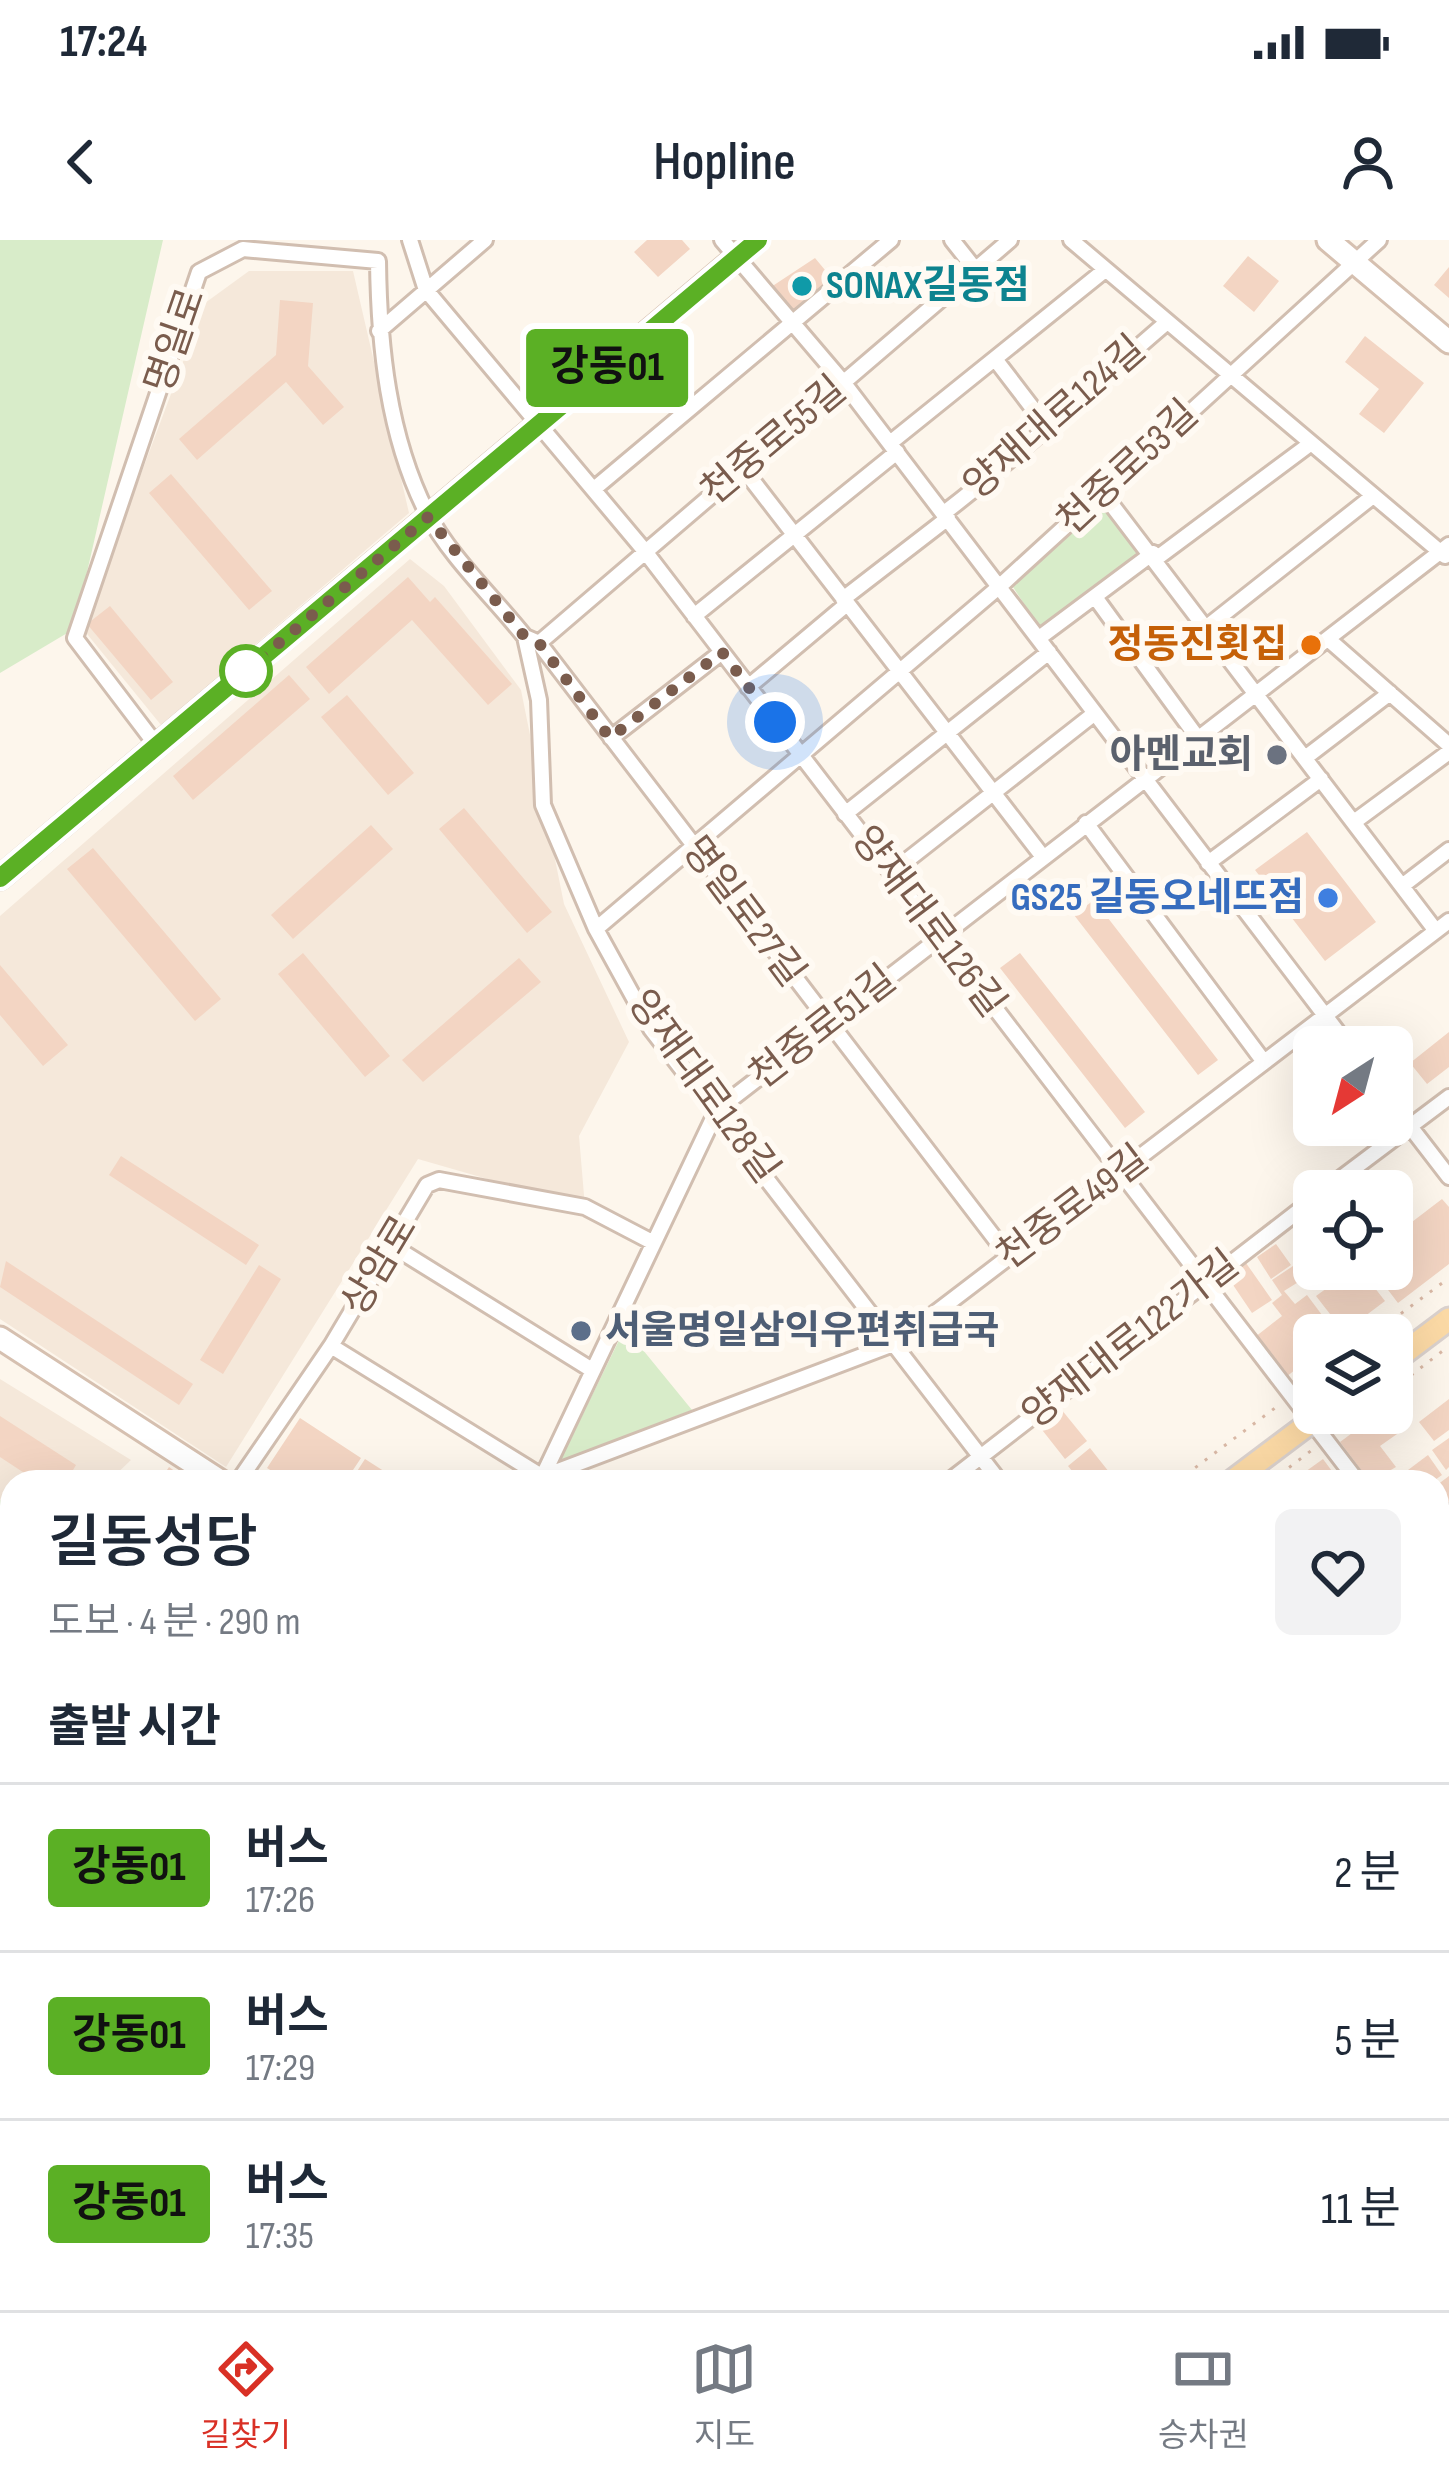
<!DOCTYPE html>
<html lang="ko">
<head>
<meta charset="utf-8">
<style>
	:root { --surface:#fff; --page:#f2f2f3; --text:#1f2937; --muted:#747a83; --line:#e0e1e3; --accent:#d93025 }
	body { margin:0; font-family:"Sofia Sans Condensed","Noto Sans KR",sans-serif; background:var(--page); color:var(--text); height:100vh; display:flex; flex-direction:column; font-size:45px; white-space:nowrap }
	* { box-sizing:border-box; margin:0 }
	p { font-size:39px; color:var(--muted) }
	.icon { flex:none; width:66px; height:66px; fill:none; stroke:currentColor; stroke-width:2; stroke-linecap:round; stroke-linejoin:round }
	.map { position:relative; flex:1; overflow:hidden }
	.panel { position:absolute; left:0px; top:1230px; width:1449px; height:840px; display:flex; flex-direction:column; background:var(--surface); border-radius:36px 36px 0 0; box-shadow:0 12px 48px #0002 }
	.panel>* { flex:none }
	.badge { padding:0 24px; border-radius:9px; font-size:42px; line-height:78px }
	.needle { width:78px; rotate:216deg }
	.tools { position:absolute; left:1293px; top:786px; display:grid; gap:24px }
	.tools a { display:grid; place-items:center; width:120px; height:120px; border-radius:18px; background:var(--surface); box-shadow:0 12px 48px #0002; font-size:60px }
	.you { position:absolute; width:60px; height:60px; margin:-30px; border:9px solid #fff; border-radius:50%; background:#1a73e8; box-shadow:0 0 0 18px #1a73e833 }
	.map>.badge { position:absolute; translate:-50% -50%; box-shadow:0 0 0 6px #fff }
	h2 { padding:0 48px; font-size:45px; line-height:108px }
	.round { display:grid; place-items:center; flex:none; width:126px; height:126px; border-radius:18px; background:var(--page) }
	.head { display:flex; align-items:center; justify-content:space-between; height:204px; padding:0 48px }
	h1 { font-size:57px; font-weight:600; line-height:90px }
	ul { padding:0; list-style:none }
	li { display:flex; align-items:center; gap:36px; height:168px; padding:0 48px; border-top:3px solid var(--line) }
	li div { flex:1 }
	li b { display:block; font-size:45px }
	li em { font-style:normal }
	li .badge { min-width:132px; font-weight:700; text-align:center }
	.status { display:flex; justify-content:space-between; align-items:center; height:84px; padding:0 60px; background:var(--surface); direction:ltr }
	.status svg { height:33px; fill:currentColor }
	header { display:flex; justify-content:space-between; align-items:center; height:156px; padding:0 48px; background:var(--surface); font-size:54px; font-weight:600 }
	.dock { display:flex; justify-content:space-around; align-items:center; height:168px; border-top:3px solid var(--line); background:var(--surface); font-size:33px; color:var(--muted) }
	.dock a { display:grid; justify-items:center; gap:6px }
	.dock .on { color:var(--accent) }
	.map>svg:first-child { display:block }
	.residential { fill:#f5e8da }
	.education { fill:#f3e8fa }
	.green { fill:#d8ecc9 }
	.building { fill:#f3d5c3 }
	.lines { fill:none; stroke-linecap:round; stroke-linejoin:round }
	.street-casing { stroke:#d1beb0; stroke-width:20 }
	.secondary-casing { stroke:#d6c0b0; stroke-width:27 }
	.primary-casing { stroke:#dad1cd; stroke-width:27 }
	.path { stroke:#d9b8a5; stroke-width:3; stroke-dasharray:3 9; stroke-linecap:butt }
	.street { stroke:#fff; stroke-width:14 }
	.secondary { stroke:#fff; stroke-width:21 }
	.primary { stroke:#fbd9a5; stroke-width:21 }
	.line-casing { stroke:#fff; stroke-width:27 }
	.line { stroke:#5bb025; stroke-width:18 }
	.walk { stroke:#7a5c4d; stroke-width:12; stroke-dasharray:0 21.6 }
	.culture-dot { fill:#0f9aa8; stroke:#fffaf3; stroke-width:4.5 }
	.food-dot { fill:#e8710a; stroke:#fffaf3; stroke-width:4.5 }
	.stop-dot { fill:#fff; stroke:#5bb025; stroke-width:6 }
	.worship-dot { fill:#6b7280; stroke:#fffaf3; stroke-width:4.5 }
	.shop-dot { fill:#3f7fe0; stroke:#fffaf3; stroke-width:4.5 }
	.service-dot { fill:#5c6f8a; stroke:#fffaf3; stroke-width:4.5 }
	.labels { text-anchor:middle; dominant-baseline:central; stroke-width:12; stroke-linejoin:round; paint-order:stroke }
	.culture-label { font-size:39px; font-weight:bold; fill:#0d838f; stroke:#fffaf3; text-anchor:start }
	.street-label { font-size:39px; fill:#7a5c4d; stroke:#fffaf3 }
	.food-label { font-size:39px; font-weight:bold; fill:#c56008; stroke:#fffaf3; text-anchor:end }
	.worship-label { font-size:39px; font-weight:bold; fill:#5b616d; stroke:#fffaf3; text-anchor:end }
	.shop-label { font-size:39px; font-weight:bold; fill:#366cbe; stroke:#fffaf3; text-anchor:end }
	.service-label { font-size:39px; font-weight:bold; fill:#4e5e75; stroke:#fffaf3; text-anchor:start }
</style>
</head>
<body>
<div class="status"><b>17:24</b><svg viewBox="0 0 49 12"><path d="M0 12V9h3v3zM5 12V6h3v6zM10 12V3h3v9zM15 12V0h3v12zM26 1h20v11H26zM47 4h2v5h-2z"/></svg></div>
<header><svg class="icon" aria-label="back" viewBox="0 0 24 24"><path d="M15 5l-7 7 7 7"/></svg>Hopline<svg class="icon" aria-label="person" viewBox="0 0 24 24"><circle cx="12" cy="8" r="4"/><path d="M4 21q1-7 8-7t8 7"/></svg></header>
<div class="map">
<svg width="1449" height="2070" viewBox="0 0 1449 2070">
	<rect width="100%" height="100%" fill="#fdf6ec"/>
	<path class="residential" d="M249,31H353L409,273L161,485L83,389L205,63Z
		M410,319L444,346L521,450L564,664L629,802L579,896L585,967L418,919L226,1227L0,1079V676Z
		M0,1139L131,1220L108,1242H12V1329L0,1337Z
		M0,1782L12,1793V1914L0,1926Z"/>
	<path class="education" d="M1437,1904L1449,1909V2070H1265L1270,2058H1437Z"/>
	<path class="green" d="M0,0H163L74,389L0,433Z
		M1102,265L1142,314L1041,390L1013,347Z
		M625,1088L692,1170L559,1223Z
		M0,1260L12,1268V1322L3,1334Z
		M1437,1931L1449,1937V1972L1437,1999Z
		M1286,2058H1412L1406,2070H1314Z"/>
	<path class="building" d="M647,0H682L690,9L658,37L634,12Z
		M1248,16L1279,41L1254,72L1223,46Z
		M815,18L835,42L793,77L768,49Z
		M1449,27V58L1434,45Z
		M280,60L313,63L308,126L344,167L323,185L286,142L197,220L179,199L276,115Z
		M1365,96L1424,143L1384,193L1359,174L1379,149L1345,122Z
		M171,234L272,351L249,370L149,253Z
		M408,337L430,362L435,357L512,444L488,465L412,380L329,454L306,427Z
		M110,366L173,442L151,460L87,384Z
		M289,435L310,459L193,560L173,536Z
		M347,455L414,533L388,555L321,477Z
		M464,568L552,672L527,693L439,589Z
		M371,585L393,609L293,699L271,675Z
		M1307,592L1376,682L1325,721L1255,630Z
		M93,608L221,759L195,781L67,629Z
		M1094,660L1218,820L1198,835L1074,675Z
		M303,713L390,816L365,837L278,734Z
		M1020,713L1145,872L1125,888L1000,728Z
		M519,718L541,742L423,842L402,820Z
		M0,725L68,805L43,826L0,775Z
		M1449,792V827L1427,844L1410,823Z
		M121,916L259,1005L246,1025L109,935Z
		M1371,937L1382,951H1353Z
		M1442,959L1449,967V1024L1398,1063L1372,1029H1392V964L1408,985Z
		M1314,970V1003L1309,1007L1293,986Z
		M1276,1004L1291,1025L1271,1039L1257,1017Z
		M6,1021L193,1144L179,1165L0,1047Z
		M1299,1022L1308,1036L1284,1051L1295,1064L1307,1055L1337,1095H1314V1115L1286,1137L1255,1097L1282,1076L1272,1063L1282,1055L1272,1040Z
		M1246,1023L1272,1060L1252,1073L1227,1036Z
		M259,1025L281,1039L223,1134L200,1120Z
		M1333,1029L1347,1038L1360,1029L1385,1061L1344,1092L1316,1056L1327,1048L1320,1039Z
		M1449,1159V1190L1434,1201L1419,1182Z
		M1392,1167L1407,1187L1380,1206L1396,1227L1370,1242L1340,1202L1379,1173H1392Z
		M1061,1169L1087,1201L1065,1219L1039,1186Z
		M0,1176L76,1225L66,1242H38L0,1217Z
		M300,1178L361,1218L345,1242H289L267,1228Z
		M1449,1198V1227L1446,1230L1432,1210Z
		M1090,1208L1117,1242H1081L1068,1226Z
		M1428,1215L1442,1235L1432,1242H1417L1408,1230Z
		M365,1219L390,1235L386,1242H350Z
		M1323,1219L1340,1242H1291Z
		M169,1227L190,1242H159Z
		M1449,1236V1266L1442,1271L1437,1245Z
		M12,1341V1457L0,1449V1346Z
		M0,1526H12V1554L6,1562L0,1557Z
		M12,1726V1758L0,1747Z
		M1445,1787L1449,1836L1437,1862V1803Z
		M12,1844V1884H0V1846Z
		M12,1947V2014L0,2003V1960Z
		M1449,2046V2070H1438Z
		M75,2058L88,2070H62Z
		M145,2058H168L158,2070Z
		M212,2058H271L260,2070H215L207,2063Z
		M126,2060L135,2068L141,2062L150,2070H117Z"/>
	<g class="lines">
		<defs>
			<path id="street" d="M410,0L426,50L644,310L1358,1242
				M722,0L843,142L1349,807
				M952,0L975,29
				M1071,0L1445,316
				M379,91L485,0
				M995,119L1047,187
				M890,203L1105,30
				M742,227L1043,617
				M594,249L891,0
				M1102,252L1436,691
				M944,273C1022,213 1091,147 1166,83
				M1157,318L1310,204
				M1095,357L1197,497
				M843,359L948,278
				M694,376L897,212
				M1207,387L1373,256
				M525,397L539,460L543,565L596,689L651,789L1000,1242
				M1039,398L1153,313
				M1328,399L1449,505
				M539,403L1010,0
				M748,447L847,364
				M611,498L722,412
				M157,506L75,398L199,32L243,9L378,21C379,106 388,196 427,273C450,317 494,358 525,397L539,403L1009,1017
				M1305,518L1390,453
				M845,574L1049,412
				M1354,582L1449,512
				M1086,583L1264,822
				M1208,623L1321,539
				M891,633L1095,473
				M1402,646L1449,610
				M596,689L1000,346L1379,0
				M1392,863L1449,937
				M1324,951L1449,857
				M394,1007L592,1130
				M331,1106L546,1239
				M542,1237L896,1103L1449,681
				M238,1242L331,1106L427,945L439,940L585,967L652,1002
				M540,1242L717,870L1449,305
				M948,1242L1314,959
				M1437,1281L1449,1272
				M1437,1345L1449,1361
				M1437,1382L1449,1373
				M1437,1474L1449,1466
				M0,1512L12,1499
				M1437,1566L1449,1557
				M0,1612L12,1599
				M1437,1712L1449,1703
				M0,1723L12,1710
				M0,1759L12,1770
				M1437,1770L1449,1775
				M0,1945L12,1933
				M680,2058L693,2070
				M846,2058L867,2070
				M1042,2058L1070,2070
				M100,2070L111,2058
				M566,2070L577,2058
				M829,2070L836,2058
				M972,2070L978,2058
				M1248,2070L1253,2058"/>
			<path id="secondary" d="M1328,0L1449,102
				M0,638L757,0
				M0,1098L222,1242
				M1437,1882L1449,1888"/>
			<path id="primary" d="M1392,1122L1449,1079
				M1231,1242L1323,1173
				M317,2070L328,2058"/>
		</defs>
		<use href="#street" class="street-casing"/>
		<use href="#secondary" class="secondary-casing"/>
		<use href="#primary" class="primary-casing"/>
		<path class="path" d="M1372,1095L1449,1038
			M1392,1150L1449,1106
			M1338,1190L1361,1173
			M1176,1242L1279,1165
			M1270,1242L1312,1210
			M264,2070L275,2058
			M355,2070L366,2058"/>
		<use href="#street" class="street"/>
		<use href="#secondary" class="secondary"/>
		<use href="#primary" class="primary"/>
	</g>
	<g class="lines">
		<defs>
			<path id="line" d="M0,638L758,0"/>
		</defs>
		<use href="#line" class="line-casing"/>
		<use href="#line" class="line"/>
		<path class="walk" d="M246,431L428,277L525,397L539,403L610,498L722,412L775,482"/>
	</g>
	<circle class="culture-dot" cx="802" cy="46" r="12"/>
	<circle class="food-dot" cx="1311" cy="405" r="12"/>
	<circle class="stop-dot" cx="246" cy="431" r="24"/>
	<circle class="worship-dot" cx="1277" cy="515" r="12"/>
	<circle class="shop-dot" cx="1328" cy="658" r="12"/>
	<circle class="service-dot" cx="581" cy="1091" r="12"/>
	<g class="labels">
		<g class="culture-label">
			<text x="826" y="46">SONAX길동점</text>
		</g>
		<g class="street-label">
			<text transform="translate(176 101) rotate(-71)">명일로</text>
			<text transform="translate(1055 178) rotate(-41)">양재대로124길</text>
			<text transform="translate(774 201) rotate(-40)">천중로55길</text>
			<text transform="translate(1128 228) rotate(-43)">천중로53길</text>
			<text transform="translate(743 672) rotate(53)">명일로27길</text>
			<text transform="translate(928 682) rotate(53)">양재대로126길</text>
			<text transform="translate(823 788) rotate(-38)">천중로51길</text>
			<text transform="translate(703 847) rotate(54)">양재대로128길</text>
			<text transform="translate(1073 968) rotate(-37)">천중로49길</text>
			<text transform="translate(380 1026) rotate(-59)">상암로</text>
			<text transform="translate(1131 1100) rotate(-38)">양재대로122가길</text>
		</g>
		<g class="food-label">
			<text x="1287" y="405">정동진횟집</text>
		</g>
		<g class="worship-label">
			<text x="1253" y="515">아멘교회</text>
		</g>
		<g class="shop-label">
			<text x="1304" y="658">GS25 길동오네뜨점</text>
		</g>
		<g class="service-label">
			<text x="605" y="1091">서울명일삼익우편취급국</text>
		</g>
	</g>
</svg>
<div class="tools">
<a><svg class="needle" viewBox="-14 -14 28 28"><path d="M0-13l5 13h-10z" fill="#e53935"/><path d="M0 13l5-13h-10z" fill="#747a83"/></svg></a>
<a><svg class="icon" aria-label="locate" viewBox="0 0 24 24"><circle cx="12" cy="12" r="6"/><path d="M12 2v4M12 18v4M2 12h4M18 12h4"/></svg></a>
<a><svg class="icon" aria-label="layers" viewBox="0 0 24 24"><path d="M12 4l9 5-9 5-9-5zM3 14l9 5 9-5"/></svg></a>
</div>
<div class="you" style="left:775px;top:482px"></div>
<b class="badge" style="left:607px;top:128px;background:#5bb025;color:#111">강동01</b>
<section class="panel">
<div class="head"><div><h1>길동성당</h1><p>도보 · 4 분 · 290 m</p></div><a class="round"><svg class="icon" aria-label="heart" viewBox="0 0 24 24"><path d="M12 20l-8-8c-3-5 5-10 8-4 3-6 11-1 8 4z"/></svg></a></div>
<h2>출발 시간</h2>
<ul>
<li><span class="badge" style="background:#5bb025;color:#111">강동01</span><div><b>버스</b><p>17:26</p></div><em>2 분</em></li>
<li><span class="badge" style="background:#5bb025;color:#111">강동01</span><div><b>버스</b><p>17:29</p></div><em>5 분</em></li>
<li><span class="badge" style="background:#5bb025;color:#111">강동01</span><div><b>버스</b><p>17:35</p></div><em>11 분</em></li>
</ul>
</section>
</div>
<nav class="dock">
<a class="on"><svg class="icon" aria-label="directions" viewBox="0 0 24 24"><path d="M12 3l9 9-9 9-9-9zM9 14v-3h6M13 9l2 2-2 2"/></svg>길찾기</a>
<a><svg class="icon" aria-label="map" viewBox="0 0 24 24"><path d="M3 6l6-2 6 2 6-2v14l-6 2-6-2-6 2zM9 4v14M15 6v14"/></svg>지도</a>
<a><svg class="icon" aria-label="tickets" viewBox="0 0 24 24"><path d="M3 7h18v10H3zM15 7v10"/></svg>승차권</a>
</nav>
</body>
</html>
